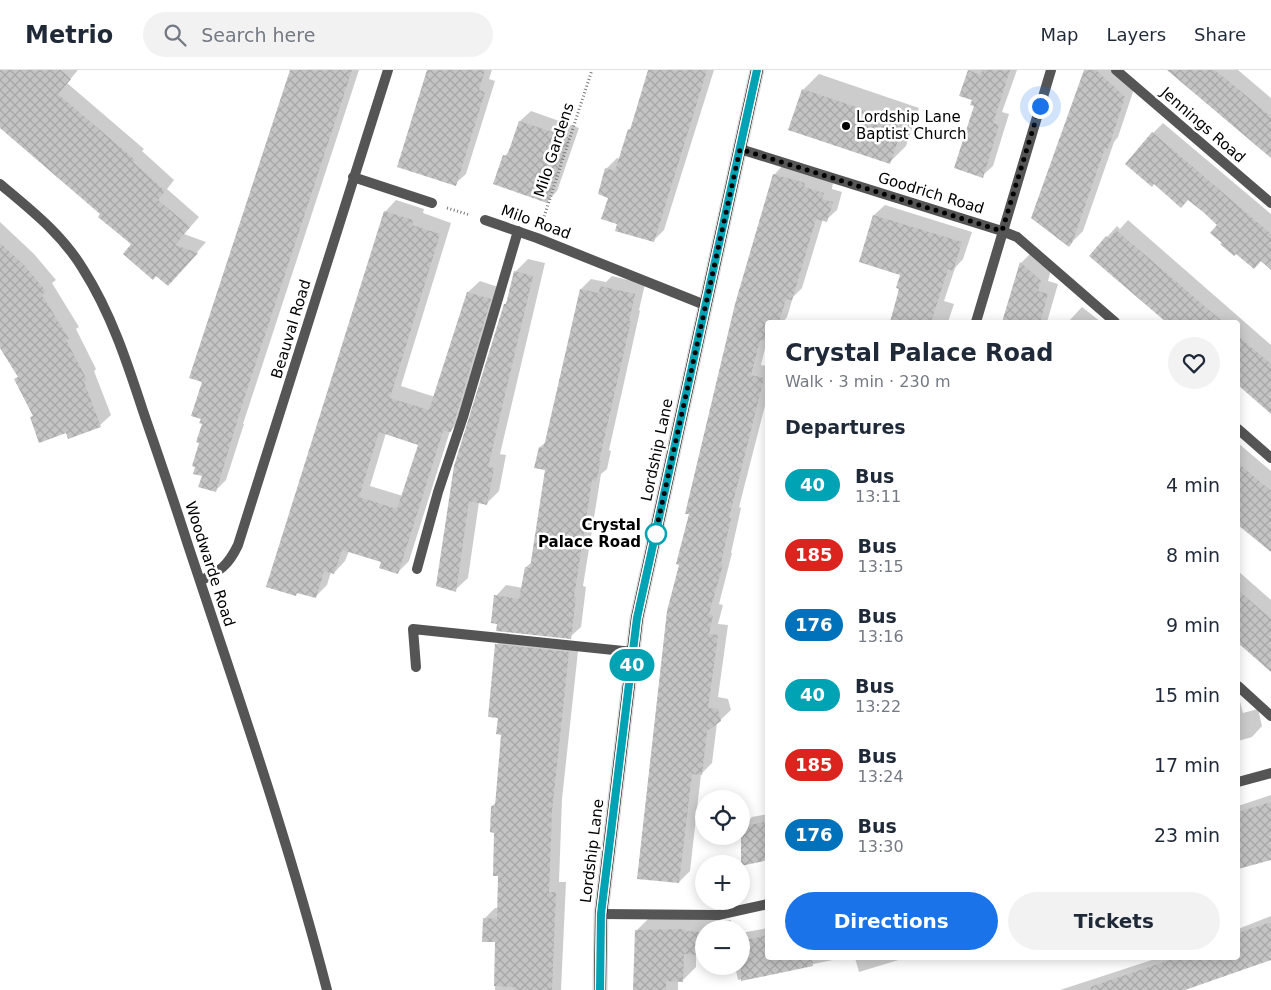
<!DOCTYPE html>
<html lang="en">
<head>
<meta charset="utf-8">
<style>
	:root { --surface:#fff; --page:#f2f2f3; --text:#1f2937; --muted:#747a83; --line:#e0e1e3; --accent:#1a73e8 }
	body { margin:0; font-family:"DejaVu Sans",sans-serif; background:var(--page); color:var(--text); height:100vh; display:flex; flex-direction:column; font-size:19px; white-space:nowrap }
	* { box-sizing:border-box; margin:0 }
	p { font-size:16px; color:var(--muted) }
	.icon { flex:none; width:28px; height:28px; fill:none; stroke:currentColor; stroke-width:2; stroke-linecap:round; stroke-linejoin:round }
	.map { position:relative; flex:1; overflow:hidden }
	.drawer { position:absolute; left:765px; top:250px; width:475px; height:640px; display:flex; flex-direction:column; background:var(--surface); border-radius:5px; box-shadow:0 2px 12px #0003 }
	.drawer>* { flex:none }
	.badge { padding:0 10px; border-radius:16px; font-size:18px; line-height:32px }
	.fabs { position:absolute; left:695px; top:720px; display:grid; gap:10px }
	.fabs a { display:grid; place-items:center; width:55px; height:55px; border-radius:50%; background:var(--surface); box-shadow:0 2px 12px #0003; font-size:25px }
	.you { position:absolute; width:25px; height:25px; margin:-12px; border:4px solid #fff; border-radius:50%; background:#1a73e8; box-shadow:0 0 0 8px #1a73e833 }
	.map>.badge { position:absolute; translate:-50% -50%; box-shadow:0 0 0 2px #fff }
	h2 { padding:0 20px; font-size:19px; line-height:45px }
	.round { display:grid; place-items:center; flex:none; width:52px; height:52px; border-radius:26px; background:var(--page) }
	.summary { display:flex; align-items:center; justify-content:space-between; height:85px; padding:0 20px }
	h1 { font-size:24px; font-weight:800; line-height:38px }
	.primary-button { display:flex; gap:10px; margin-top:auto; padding:10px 20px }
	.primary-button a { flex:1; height:58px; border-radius:30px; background:var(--accent); color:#fff; font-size:20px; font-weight:800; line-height:58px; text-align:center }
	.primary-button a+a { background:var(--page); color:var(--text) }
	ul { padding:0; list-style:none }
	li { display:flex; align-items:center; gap:15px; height:70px; padding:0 20px }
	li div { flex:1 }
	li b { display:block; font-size:19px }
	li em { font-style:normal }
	li .badge { min-width:55px; font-weight:700; text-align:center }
	header { display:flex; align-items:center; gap:30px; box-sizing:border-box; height:70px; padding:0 25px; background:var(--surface); border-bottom:1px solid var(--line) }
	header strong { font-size:24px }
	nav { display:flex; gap:28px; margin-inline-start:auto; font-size:18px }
	.search { width:350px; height:45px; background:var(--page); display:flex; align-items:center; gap:12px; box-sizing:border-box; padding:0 18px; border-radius:28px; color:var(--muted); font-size:19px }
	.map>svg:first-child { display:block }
	.shadow { fill:#0003; fill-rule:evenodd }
	.building { fill:url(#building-cross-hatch); fill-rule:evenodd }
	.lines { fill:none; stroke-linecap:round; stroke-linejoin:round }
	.primary-casing { stroke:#dbdbdb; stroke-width:15 }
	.path { stroke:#777; stroke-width:3; stroke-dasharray:1 2.5; stroke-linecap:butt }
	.lane { stroke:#555; stroke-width:10 }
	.street { stroke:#555; stroke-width:10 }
	.primary { stroke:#000; stroke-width:12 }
	.line-casing { stroke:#fff; stroke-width:11 }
	.line { stroke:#00a3b4; stroke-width:8 }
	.walk { stroke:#000; stroke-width:5; stroke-dasharray:0 9 }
	.poi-dot { fill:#000; stroke:#fff; stroke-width:2 }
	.stop-dot { fill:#fff; stroke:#00a3b4; stroke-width:2.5 }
	.labels { text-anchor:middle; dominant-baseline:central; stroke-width:5; stroke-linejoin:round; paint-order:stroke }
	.poi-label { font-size:15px; fill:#000; stroke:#fff; text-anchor:start }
	.street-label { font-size:15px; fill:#000; stroke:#fff }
	.stop-label { font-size:15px; font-weight:bold; fill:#000; stroke:#fff; text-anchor:end }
</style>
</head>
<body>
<header>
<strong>Metrio</strong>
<div class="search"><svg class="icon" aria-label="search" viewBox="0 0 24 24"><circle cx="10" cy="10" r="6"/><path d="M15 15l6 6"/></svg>Search here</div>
<nav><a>Map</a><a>Layers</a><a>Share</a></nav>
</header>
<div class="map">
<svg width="1271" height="920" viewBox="0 0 1271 920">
	<defs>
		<pattern id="building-cross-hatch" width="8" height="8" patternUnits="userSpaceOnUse" patternTransform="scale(1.25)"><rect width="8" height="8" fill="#c4c4c4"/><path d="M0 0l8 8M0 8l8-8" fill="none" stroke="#a7a7a7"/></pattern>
	</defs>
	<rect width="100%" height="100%" fill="#fff"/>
	<path class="shadow" d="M0,0H78L67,13L144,79L142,81L174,110L167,119L199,147L184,164L206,172L178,204L102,144L0,57Z
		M291,0H359L243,354H244L226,410L215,421L203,405V311Z
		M429,0H492L489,9L495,11L466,104L455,114Z
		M650,0H714L664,160L653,171L619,153L610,127L606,99L617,88L620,89L629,60L632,57Z
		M969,0H1017L1002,42L1009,44L993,96L982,106L975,35L974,30L961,25Z
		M1085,0H1117L1135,16L1118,67L1114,72L1083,161L1069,175Z
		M1168,0H1238L1271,28V86Z
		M819,4L919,38L906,76L890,92L803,20Z
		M531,41L579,58L557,121L547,132L505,86L510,80L520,51Z
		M1163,53L1271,144V199L1261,191L1223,172L1219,154L1153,63Z
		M784,94L833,113L832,119L842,122L837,140L826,150L823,149L802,218L793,227L787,247L783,252H768L767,270L761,295L768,296V324L739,437L741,438L731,483H732L719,534L723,535L718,554L728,555L718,627L728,629L731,640L717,653L712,693L701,704L690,801L679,812L639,808L774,105Z
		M396,130L424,139L423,143L451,153L401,316L435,327L468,222L480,211L501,218L462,349L450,361L409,491L397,503L382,491L349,481L345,491L334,503L331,502L327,515L315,527L385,142ZM386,363L419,374L403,426L370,416Z
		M885,135L972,162L963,189L955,198L944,231L954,234L948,252H889L892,249L901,218L902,204L860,191L874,145Z
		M1128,150L1271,275V342L1238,313V252H1167L1090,186L1117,156L1120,159Z
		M0,152L34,184L56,210L52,213L79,257L76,259L96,299L94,301L111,345L100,355L67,361L31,348L34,344L16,309L19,306L0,275Z
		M1031,183L1051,200L1048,211L1058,214L1047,252H1004L1021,193Z
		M528,189L545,193L500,384L506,385L499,421L487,433L479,432L468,508L455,520L437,515L505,234L508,231L515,202Z
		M612,206L645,214L639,240L640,241L609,380L611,381L607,399L601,404L583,516L586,517L581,557L570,567L496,526L506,515L523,518L526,497L532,492L546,399L540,377L547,371L581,219L591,209L606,212Z
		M1082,237L1101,252H1068Z
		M1238,373L1271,401V480L1238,453Z
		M1238,501L1271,530V600L1238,571Z
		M507,564L579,572L562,729L559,812H566L561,920H495L496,871L484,849L495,838H498L500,805L492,736L497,731L503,664L499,647L496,575Z
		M1238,624L1243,643L1258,639L1262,656L1252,667L1238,671Z
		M1271,725V788L1238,798V736Z
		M768,744V789L742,758L752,747Z
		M1271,846V889L1181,920H1060L1158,888H1238V859Z
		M649,848L731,850V859H704V883H696V897L683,910H678V920H635L636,861Z
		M768,858V888H842L738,910L735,896H741V863Z
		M855,888H915L906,890L905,888L859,902Z"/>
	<path class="building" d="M0,0H61L71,9L58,24L135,90L133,92L165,121L158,130L190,157L175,175L198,183L168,216L156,206L153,210L123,184L131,174L98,147L100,144L0,58Z
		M290,0H352L242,335L216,422L198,417L202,406L193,404L195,397L192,396L199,373L196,372L202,354L199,353L201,349L191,346L202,312L189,308Z
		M427,0H485L479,20L485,22L456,116L397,97Z
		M648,0H707L654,172L615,161L617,154L601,149L608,128L598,124L605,98L615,101L628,59L630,60Z
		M968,0L981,5L982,0H1010L993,53L999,55L983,108L954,98L974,36L970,35L972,30L959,26Z
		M1084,0H1096L1125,27L1108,79L1105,78L1072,173L1069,177L1031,148Z
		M1167,0H1214L1231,13L1271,47V88Z
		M802,19L904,53L890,94L788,60Z
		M519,51L570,68L547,133L493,114L503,85L507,86Z
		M1152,62L1271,164V200L1261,191L1254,199L1236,184L1234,186L1220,174L1222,173L1210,163L1217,155L1202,141L1188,130L1181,138L1154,114L1152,117L1125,94Z
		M773,104L805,113L804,117L824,123L822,129L833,132L827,152L816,149L792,230L786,229L779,252H768V272L760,270L751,305L764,308L729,448H731L721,493L723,494L709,544L713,545L709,564L718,565L708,638L718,639L721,651L707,661L702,705L692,704L679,813L637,809L667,541L679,495L676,494L689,444H685L735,234Z
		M384,141L413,150L412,155L440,164L390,328L429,340L467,222L491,229L451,362L443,361L398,504L379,498L381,492L342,480L334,504L324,501L316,528L297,523L296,526L266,517ZM379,362L418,375L397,439L359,427Z
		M873,145L962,172L953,201L948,199L931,252H890L899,219L896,218L900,205L859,192Z
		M1116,160L1152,191L1223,252H1166L1089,186L1106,166L1109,169Z
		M0,173L24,195L46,221L42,225L69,269L66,270L87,310L84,312L101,357L68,369L66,363L39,373L30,347L33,346L14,309L18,307L0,278Z
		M1020,192L1041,211L1038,221L1048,224L1040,252H1002Z
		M514,201L533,206L488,397L494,398L487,435L469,431L456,522L436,516L454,396L504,234H506Z
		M600,216L635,224L629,251H631L599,391H601L596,411L592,410L574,527H576L571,569L496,561L497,554L491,553L494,525L519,529L525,497L530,498L545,400L534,398L539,377L543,378L545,372L580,219L599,223Z
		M1238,266L1271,294V344L1238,315Z
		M1238,393L1271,421V482L1238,455Z
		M1238,520L1271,549V602L1238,573Z
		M495,574L569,582L552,741L549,822H556L552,920H515V917L494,916L495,872H482L483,848L497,849L498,806H493L494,763L490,762L491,736H495L501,665L496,664L498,648L488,647Z
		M1271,732V790L1238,799V742Z
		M764,752L768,768V790L741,796V757Z
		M1271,852V890L1185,920H1091L1090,917L1176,888H1238V863Z
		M685,859V861L704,862V885L684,884L683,912L666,911V920H633L635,860Z
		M768,865V888H812L813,896L741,911V871Z"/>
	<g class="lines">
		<defs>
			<path id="primary" d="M600,920L601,844L637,548L757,0"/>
		</defs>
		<use href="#primary" class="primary-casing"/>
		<path class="path" d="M447,138L470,145
			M542,153L592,0"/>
		<path class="lane" d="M417,499L438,422L463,347L518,161
			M416,597L413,559L633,582"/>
		<path class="street" d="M1116,0L1271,133
			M740,79L1002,161L1017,167L1115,252
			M353,107L432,133
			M0,114C31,140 62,164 83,199C111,243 127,292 143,341C158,385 173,428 187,472C236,620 288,769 327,920
			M485,150L537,168L705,235
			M976,252L1051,0
			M1238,359L1271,388
			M200,511C220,501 228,496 238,475L388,0
			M1238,616L1271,646
			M1238,712L1271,703
			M601,844L718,845L768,834"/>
		<use href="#primary" class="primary"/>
	</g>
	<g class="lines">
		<defs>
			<path id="line" d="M600,920L601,844L637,548L757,0"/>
		</defs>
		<use href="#line" class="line-casing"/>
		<use href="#line" class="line"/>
		<path class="walk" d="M656,464L654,470L740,79L1002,161L1040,36"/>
	</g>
	<circle class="poi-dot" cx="846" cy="56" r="5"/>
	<circle class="stop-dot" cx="656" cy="464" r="10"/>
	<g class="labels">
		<g class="poi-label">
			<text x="856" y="47">Lordship Lane<tspan x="856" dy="17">Baptist Church</tspan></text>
		</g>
		<g class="street-label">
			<text transform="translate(1203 55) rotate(41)">Jennings Road</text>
			<text transform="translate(554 80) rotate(-72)">Milo Gardens</text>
			<text transform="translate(931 123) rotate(17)">Goodrich Road</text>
			<text transform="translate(536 152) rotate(20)">Milo Road</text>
			<text transform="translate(291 259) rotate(-73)">Beauval Road</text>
			<text transform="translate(657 380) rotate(-78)">Lordship Lane</text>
			<text transform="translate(210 494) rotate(72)">Woodwarde Road</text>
			<text transform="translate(592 781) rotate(-83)">Lordship Lane</text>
		</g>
		<g class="stop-label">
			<text x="641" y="455">Crystal<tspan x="641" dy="17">Palace Road</tspan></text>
		</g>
	</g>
</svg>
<div class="fabs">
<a><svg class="icon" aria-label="locate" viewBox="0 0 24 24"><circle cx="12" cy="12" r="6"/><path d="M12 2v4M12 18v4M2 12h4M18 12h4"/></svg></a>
<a>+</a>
<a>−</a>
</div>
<div class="you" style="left:1040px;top:36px"></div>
<b class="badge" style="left:632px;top:595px;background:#00a3b4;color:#fff">40</b>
<section class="drawer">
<div class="summary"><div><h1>Crystal Palace Road</h1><p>Walk · 3 min · 230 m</p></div><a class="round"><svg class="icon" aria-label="heart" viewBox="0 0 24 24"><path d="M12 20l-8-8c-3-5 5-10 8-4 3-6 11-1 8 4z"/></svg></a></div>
<h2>Departures</h2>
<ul>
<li><span class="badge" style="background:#00a3b4;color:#fff">40</span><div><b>Bus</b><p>13:11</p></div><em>4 min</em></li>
<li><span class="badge" style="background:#dc241f;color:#fff">185</span><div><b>Bus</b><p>13:15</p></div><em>8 min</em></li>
<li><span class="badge" style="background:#0072bc;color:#fff">176</span><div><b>Bus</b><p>13:16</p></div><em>9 min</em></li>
<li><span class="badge" style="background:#00a3b4;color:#fff">40</span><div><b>Bus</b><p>13:22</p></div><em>15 min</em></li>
<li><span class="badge" style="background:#dc241f;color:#fff">185</span><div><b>Bus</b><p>13:24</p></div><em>17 min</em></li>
<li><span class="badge" style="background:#0072bc;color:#fff">176</span><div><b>Bus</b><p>13:30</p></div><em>23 min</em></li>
</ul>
<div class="primary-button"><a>Directions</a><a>Tickets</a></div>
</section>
</div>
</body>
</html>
